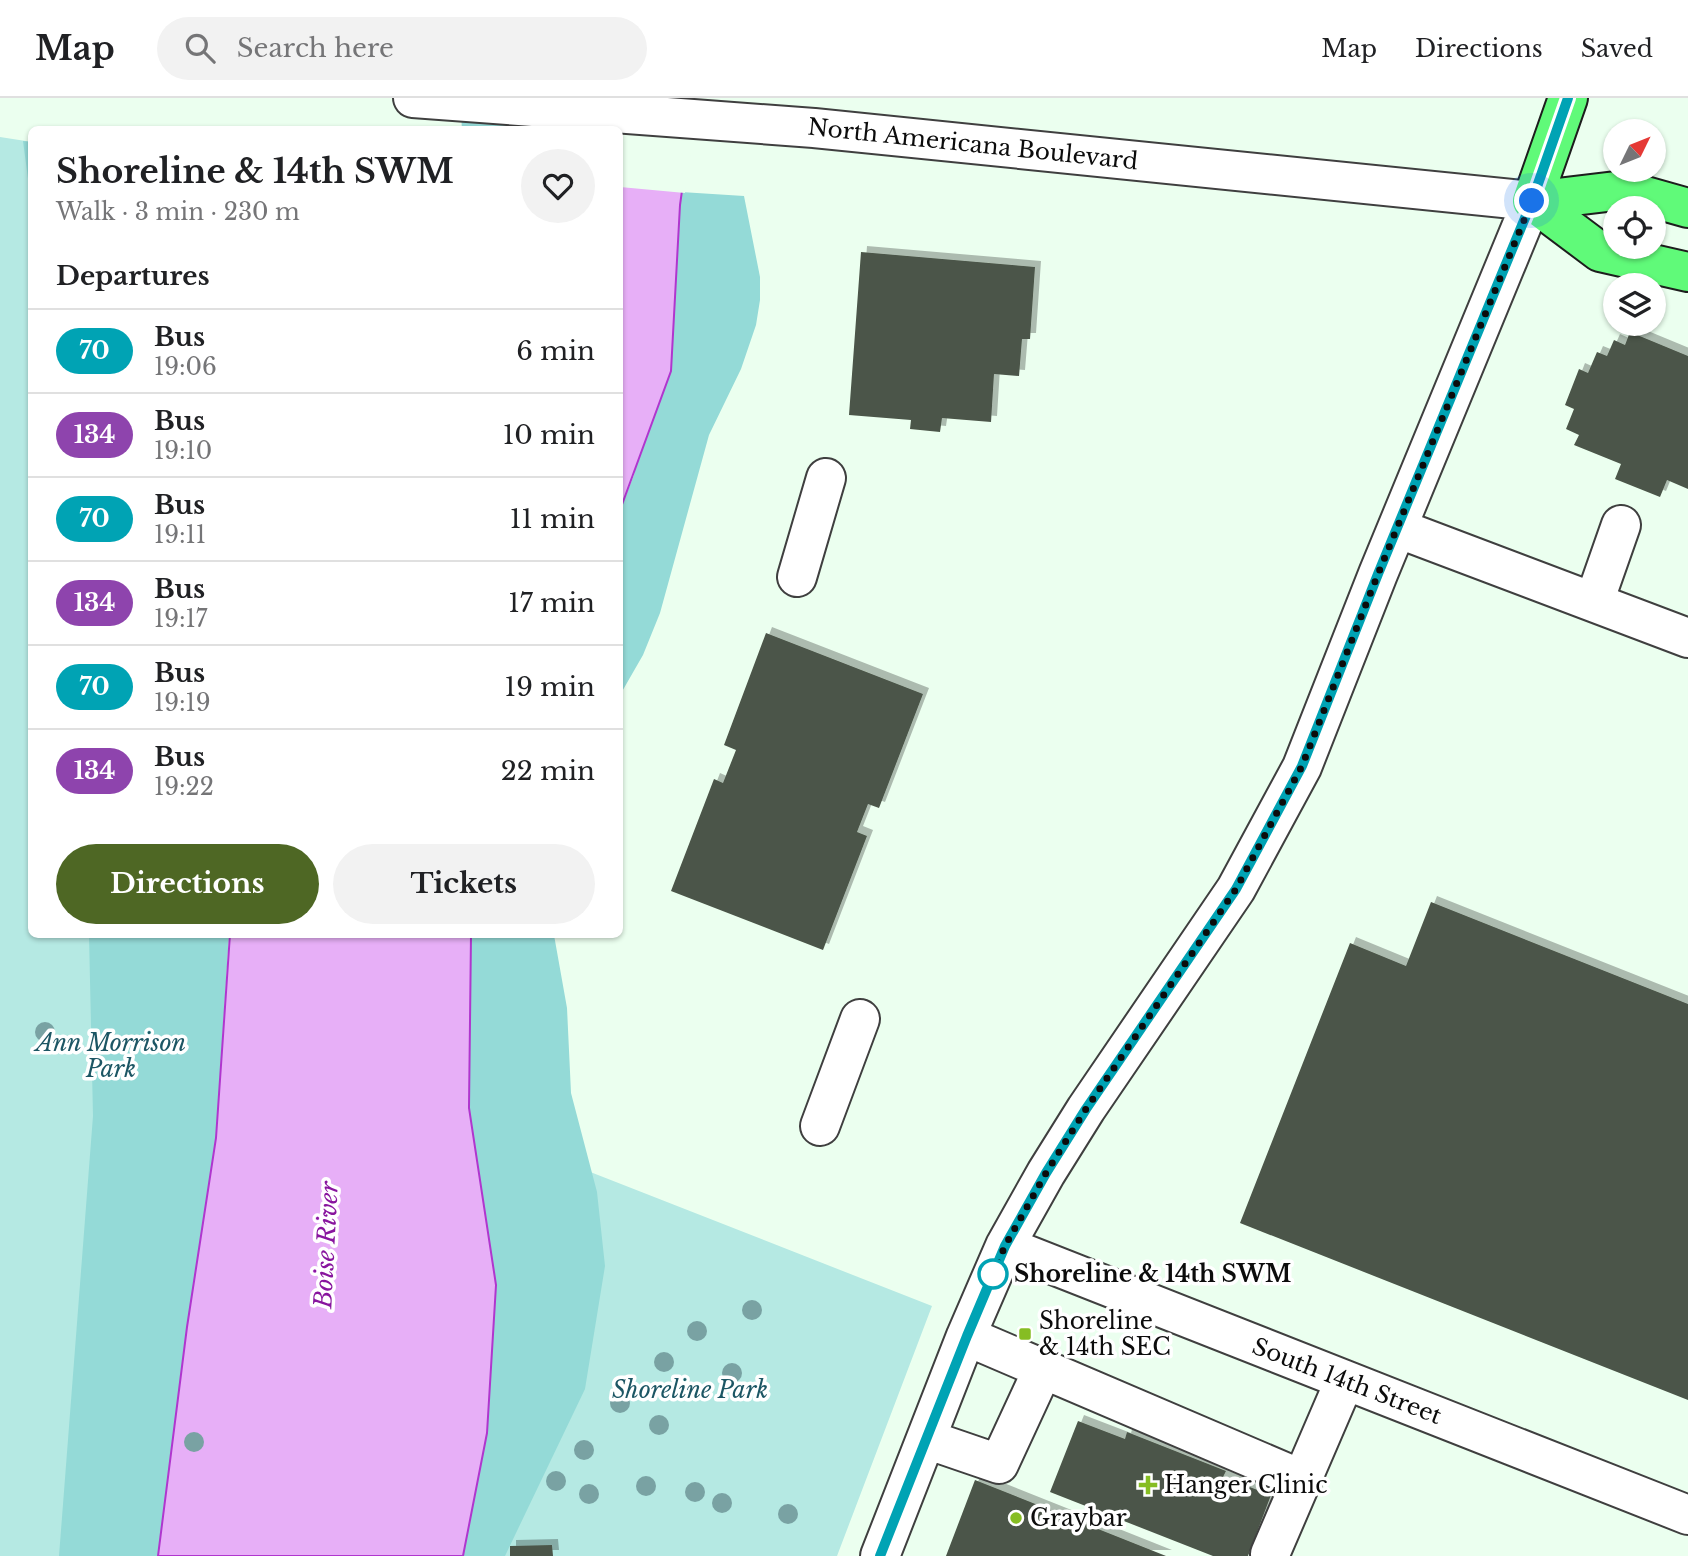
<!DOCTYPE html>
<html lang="en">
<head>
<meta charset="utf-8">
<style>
	:root { --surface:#fff; --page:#f2f2f2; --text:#202124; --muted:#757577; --line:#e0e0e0; --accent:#4e6724 }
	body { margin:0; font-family:"Libre Baskerville",serif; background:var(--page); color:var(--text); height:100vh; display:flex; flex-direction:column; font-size:26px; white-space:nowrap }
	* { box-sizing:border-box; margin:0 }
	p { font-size:23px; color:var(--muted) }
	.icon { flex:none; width:38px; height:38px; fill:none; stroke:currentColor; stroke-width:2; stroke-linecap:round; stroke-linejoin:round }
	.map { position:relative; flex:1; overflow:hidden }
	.drawer { position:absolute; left:28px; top:28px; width:595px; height:812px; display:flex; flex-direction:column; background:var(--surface); border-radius:10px; box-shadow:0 2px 5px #0004 }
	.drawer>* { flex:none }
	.badge { padding:0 14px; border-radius:23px; font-size:24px; line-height:46px }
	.needle { width:46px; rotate:47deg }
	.fabs { position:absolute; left:1603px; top:21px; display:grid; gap:14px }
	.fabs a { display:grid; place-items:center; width:63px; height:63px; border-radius:50%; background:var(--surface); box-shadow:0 2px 5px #0004; font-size:35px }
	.you { position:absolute; width:35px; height:35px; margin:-18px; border:5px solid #fff; border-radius:50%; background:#1a73e8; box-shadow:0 0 0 10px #1a73e833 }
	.map>.badge { position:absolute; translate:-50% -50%; box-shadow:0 0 0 4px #fff }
	h2 { padding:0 28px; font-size:26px; line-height:63px }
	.round { display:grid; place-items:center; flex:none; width:74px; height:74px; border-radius:37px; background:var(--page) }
	.headline { display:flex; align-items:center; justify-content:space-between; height:119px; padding:0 28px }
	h1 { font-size:33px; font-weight:800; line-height:52px }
	.cta { display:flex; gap:14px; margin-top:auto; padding:14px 28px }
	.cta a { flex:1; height:80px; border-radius:42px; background:var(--accent); color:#fff; font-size:28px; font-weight:800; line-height:80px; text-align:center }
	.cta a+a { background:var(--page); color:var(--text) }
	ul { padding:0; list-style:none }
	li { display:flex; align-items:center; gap:21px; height:84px; padding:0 28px; border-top:2px solid var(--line) }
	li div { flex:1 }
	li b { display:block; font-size:26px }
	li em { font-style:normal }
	li .badge { min-width:77px; font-weight:700; text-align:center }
	header { display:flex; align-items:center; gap:42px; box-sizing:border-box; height:98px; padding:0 35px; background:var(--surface); border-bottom:2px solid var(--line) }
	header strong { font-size:33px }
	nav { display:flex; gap:38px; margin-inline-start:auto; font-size:24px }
	.search { width:490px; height:63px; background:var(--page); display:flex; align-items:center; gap:18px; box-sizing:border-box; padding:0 24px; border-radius:38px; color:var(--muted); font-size:26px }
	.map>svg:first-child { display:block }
	.green { fill:#b5e9e3 }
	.forest { fill:#94dad7 }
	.water { fill:#e7aff7; stroke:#b036ce; stroke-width:2 }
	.pier { fill:#ebffef }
	.building { fill:#4b5548; filter:url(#shadow) }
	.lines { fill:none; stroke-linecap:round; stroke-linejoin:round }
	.minor-casing { stroke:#3f3f3f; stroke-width:42 }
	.major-casing { stroke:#1d1d1d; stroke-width:42 }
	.minor { stroke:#fff; stroke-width:38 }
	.major { stroke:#60fa79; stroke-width:38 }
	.tree { fill:#79a2a3 }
	.line-casing { stroke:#fff; stroke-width:16 }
	.line { stroke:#00a3b4; stroke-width:10 }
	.walk { stroke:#0c0c0c; stroke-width:7; stroke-dasharray:0 12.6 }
	.stop-dot { fill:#fff; stroke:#00a3b4; stroke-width:3.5 }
	.poi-dot { fill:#86bd23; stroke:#fff; stroke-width:2.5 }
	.labels { text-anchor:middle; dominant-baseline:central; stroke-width:7; stroke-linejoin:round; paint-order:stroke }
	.street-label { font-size:23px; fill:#0c0c0c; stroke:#fff }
	.park-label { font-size:23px; font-style:italic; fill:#1c5664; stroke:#fff }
	.stop-label { font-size:23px; font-weight:bold; fill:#0c0c0c; stroke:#fff; text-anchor:start }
	.poi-label { font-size:23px; fill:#0c0c0c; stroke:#fff; text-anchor:start }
	.water-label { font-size:24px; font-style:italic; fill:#88159e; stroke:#fff }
</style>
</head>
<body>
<header>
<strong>Map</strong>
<div class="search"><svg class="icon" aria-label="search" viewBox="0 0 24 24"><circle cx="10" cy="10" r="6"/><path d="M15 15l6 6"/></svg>Search here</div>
<nav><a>Map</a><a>Directions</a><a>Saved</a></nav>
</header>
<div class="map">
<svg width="1688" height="1458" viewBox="0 0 1688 1458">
	<defs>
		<filter id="shadow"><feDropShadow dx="6" dy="-6" stdDeviation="0" flood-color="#0004"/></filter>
	</defs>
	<rect width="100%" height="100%" fill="#ebffef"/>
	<path class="green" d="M0,39L32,44V836L229,837L187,1229L158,1458H0Z
		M575,1068L932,1208L837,1458H491Z"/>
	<path class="forest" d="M457,0H521L518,31H459Z
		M23,43L31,44V103Z
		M681,94L744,98L760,179V202L756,227L741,271L709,337L660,515L643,557L620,597V412L634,377Z
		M89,837H229L216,1040L187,1229L158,1458H59L93,1018Z
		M471,837H554L567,910L571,995L597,1094L605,1168L585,1291L505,1458H463L487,1335L496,1187L469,1010Z"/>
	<path class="water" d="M695,0L680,107L671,273L620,412V32H518Z
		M230,836L471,837L469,1010L496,1187L487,1335L463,1458H158L187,1229L216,1040Z"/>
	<path class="pier" d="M357,0H460L462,32L350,31Z
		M518,0H699L685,95L620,89V32H514Z"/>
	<path class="building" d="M861,154L1035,169L1030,241H1022L1019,278L994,276L991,324L942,320L940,334L910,331L911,322L849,317Z
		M1630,234L1688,258V391L1667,382L1660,399L1615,381L1621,366L1574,347L1579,337L1566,331L1574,311L1565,307L1579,271L1588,275L1597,254L1607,258L1614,242L1625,247Z
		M766,535L923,596L879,710L868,706L857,734L867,738L823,852L671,793L714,681L723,685L736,652L724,647Z
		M1431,804L1688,906V1302L1240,1125L1350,845L1406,868Z
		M1078,1323L1125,1341L1127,1334L1226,1373L1223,1379L1271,1397L1248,1458H1213L1050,1394Z
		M975,1382L1166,1458H946Z
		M552,1447L553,1458H510V1448Z"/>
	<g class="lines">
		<defs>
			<path id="minor" d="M413,0L814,30L1532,103L1378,476L1302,669L1236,791L1086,1011L1046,1075L1005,1148L966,1238L880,1458
				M1397,430L1688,540
				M797,479L826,380
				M1594,504L1621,427
				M820,1028L860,921
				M1005,1148L1688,1417
				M966,1238L1303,1382
				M926,1341L999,1366L1043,1271
				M1270,1456L1345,1282"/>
			<path id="major" d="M1532,103L1600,154L1688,174
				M1532,103L1624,92L1688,110
				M1532,103L1568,0"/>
		</defs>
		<use href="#minor" class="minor-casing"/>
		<use href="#major" class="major-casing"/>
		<use href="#minor" class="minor"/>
		<use href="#major" class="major"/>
	</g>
	<g class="tree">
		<circle cx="45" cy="934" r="10"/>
		<circle cx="752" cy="1212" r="10"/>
		<circle cx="697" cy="1233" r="10"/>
		<circle cx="664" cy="1264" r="10"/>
		<circle cx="732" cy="1275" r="10"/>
		<circle cx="620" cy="1305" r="10"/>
		<circle cx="659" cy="1327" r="10"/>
		<circle cx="194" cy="1344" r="10"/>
		<circle cx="584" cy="1352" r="10"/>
		<circle cx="556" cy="1383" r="10"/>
		<circle cx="646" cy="1388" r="10"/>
		<circle cx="695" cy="1394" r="10"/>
		<circle cx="589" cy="1396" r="10"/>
		<circle cx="722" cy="1405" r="10"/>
		<circle cx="788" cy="1416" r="10"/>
	</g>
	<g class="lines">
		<defs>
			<path id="line" d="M880,1458L967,1238L1005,1148L1046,1075L1086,1011L1236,791L1302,668L1378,476L1532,103L1568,0"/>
		</defs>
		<use href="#line" class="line-casing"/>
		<use href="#line" class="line"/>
		<path class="walk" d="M993,1176L1005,1148L1046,1075L1086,1011L1236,791L1302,668L1378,476L1532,103"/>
	</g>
	<circle class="stop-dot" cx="993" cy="1176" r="14"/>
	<g class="poi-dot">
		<rect x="1018" y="1229" width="14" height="14" rx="3.5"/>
		<path d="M1144.5 1376.5h7v7h7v7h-7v7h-7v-7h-7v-7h7z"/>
		<circle cx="1016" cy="1420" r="7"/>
	</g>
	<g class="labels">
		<g class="street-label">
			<text transform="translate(973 46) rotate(6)">North Americana Boulevard</text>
			<text transform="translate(1347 1283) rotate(21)">South 14th Street</text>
		</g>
		<g class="park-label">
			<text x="111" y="945">Ann Morrison<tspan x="111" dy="26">Park</tspan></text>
			<text x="690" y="1292">Shoreline Park</text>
		</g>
		<g class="stop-label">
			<text x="1014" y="1176">Shoreline &amp; 14th SWM</text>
		</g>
		<g class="poi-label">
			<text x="1039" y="1223">Shoreline<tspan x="1039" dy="26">&amp; 14th SEC</tspan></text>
			<text x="1164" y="1387">Hanger Clinic</text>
			<text x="1030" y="1420">Graybar</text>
		</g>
		<g class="water-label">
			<text transform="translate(326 1147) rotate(-87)">Boise River</text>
		</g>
	</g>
</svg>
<div class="fabs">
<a><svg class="needle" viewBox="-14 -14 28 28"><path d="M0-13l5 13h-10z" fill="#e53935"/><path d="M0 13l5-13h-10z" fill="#757577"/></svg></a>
<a><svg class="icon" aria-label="locate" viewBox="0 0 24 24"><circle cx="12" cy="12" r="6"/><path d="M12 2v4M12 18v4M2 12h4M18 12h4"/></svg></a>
<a><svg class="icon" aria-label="layers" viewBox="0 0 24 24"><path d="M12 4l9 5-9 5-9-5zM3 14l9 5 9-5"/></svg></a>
</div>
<div class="you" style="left:1532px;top:103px"></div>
<section class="drawer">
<div class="headline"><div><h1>Shoreline &amp; 14th SWM</h1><p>Walk · 3 min · 230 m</p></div><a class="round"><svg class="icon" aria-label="heart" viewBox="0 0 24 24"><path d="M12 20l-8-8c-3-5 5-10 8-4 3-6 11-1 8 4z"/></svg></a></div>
<h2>Departures</h2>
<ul>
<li><span class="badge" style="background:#00a3b4;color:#fff">70</span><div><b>Bus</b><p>19:06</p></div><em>6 min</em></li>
<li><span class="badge" style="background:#8e44ad;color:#fff">134</span><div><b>Bus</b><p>19:10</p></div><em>10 min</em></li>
<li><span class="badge" style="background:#00a3b4;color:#fff">70</span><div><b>Bus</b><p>19:11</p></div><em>11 min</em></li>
<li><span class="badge" style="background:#8e44ad;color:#fff">134</span><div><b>Bus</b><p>19:17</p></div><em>17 min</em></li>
<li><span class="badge" style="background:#00a3b4;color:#fff">70</span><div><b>Bus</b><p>19:19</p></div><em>19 min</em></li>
<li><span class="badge" style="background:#8e44ad;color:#fff">134</span><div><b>Bus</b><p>19:22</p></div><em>22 min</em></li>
</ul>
<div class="cta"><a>Directions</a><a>Tickets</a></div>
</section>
</div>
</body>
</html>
